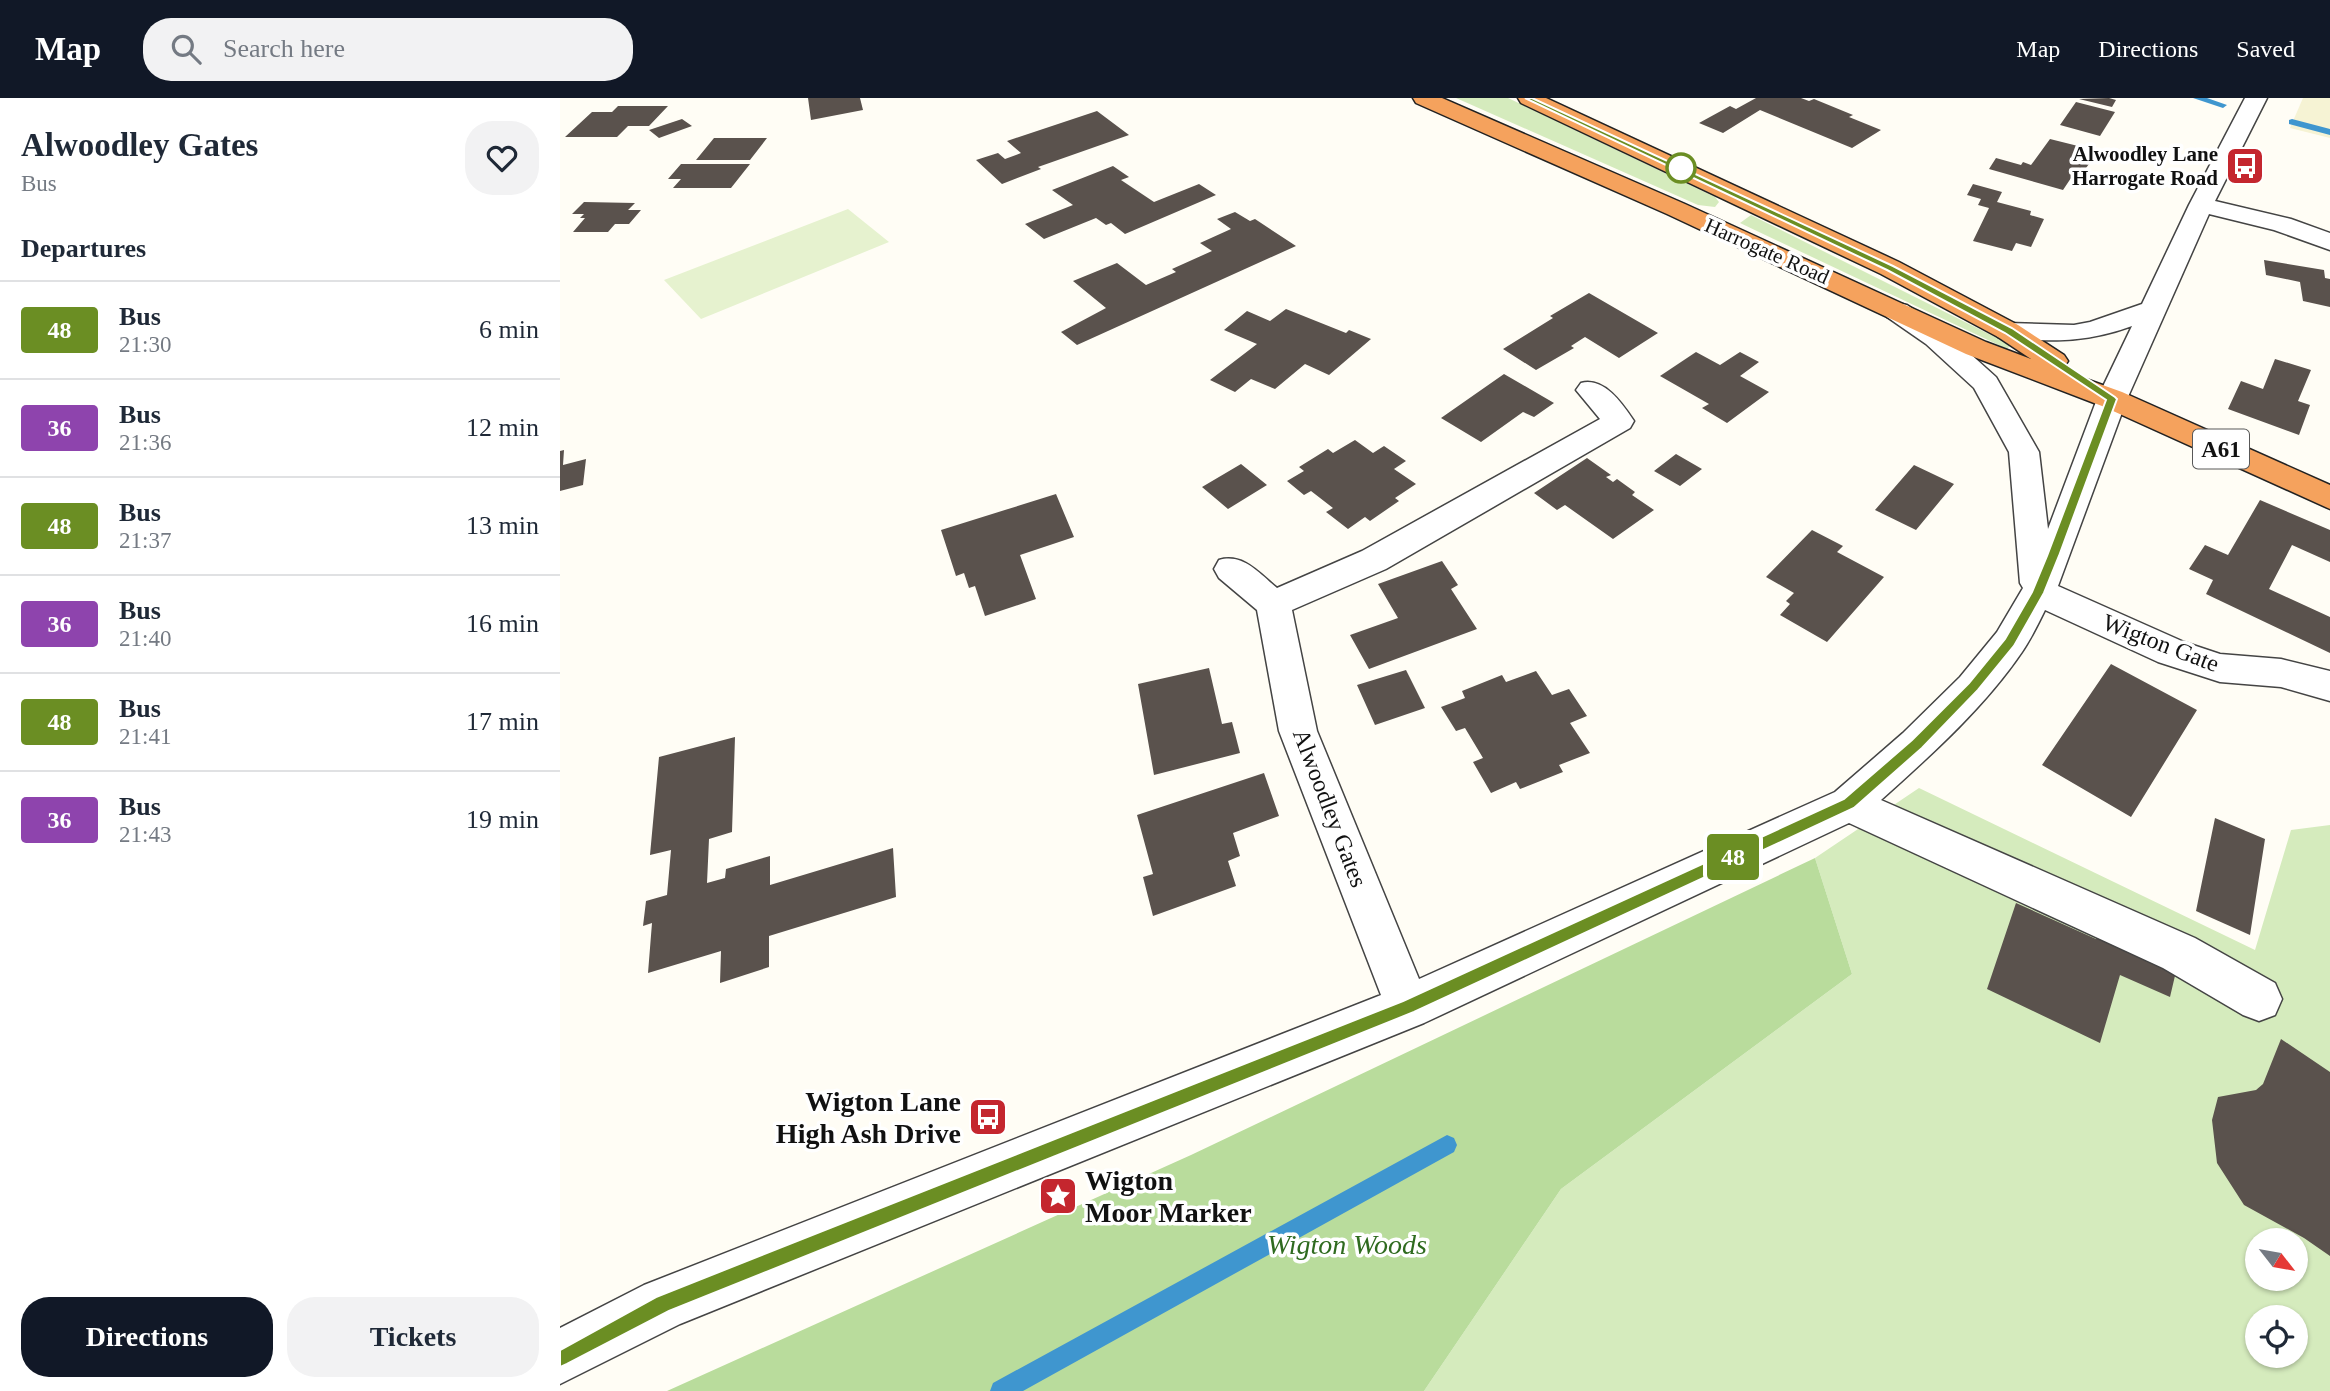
<!DOCTYPE html>
<html lang="en">
<head>
<meta charset="utf-8">
<style>
	:root { --surface:#fff; --page:#f2f2f3; --text:#1f2937; --muted:#747a83; --line:#e0e1e3; --accent:#111827 }
	body { margin:0; font-family:"Times New Roman",serif; background:var(--page); color:var(--text); height:100vh; display:flex; flex-direction:column; font-size:26px; white-space:nowrap }
	* { box-sizing:border-box; margin:0 }
	p { font-size:23px; color:var(--muted) }
	.icon { flex:none; width:38px; height:38px; fill:none; stroke:currentColor; stroke-width:2; stroke-linecap:round; stroke-linejoin:round }
	.map { position:relative; flex:1; overflow:hidden }
	.details { display:flex; flex-direction:column; background:var(--surface); width:560px }
	.details>* { flex:none }
	.badge { padding:0 14px; border-radius:5px; font-size:24px; line-height:46px }
	.needle { width:46px; rotate:121deg }
	.tools { position:absolute; left:1685px; top:1130px; display:grid; gap:14px }
	.tools a { display:grid; place-items:center; width:63px; height:63px; border-radius:50%; background:var(--surface); box-shadow:0 2px 5px #0004; font-size:35px }
	.map>.badge { position:absolute; translate:-50% -50%; box-shadow:0 0 0 4px #fff }
	h2 { padding:0 21px; font-size:26px; line-height:63px }
	.round { display:grid; place-items:center; flex:none; width:74px; height:74px; border-radius:28px; background:var(--page) }
	.overview { display:flex; align-items:center; justify-content:space-between; height:119px; padding:0 21px }
	h1 { font-size:33px; font-weight:600; line-height:52px }
	.primary-button { display:flex; gap:14px; margin-top:auto; padding:14px 21px }
	.primary-button a { flex:1; height:80px; border-radius:28px; background:var(--accent); color:#fff; font-size:28px; font-weight:600; line-height:80px; text-align:center }
	.primary-button a+a { background:var(--page); color:var(--text) }
	ul { padding:0; list-style:none }
	li { display:flex; align-items:center; gap:21px; height:98px; padding:0 21px; border-top:2px solid var(--line) }
	li div { flex:1 }
	li b { display:block; font-size:26px }
	li em { font-style:normal }
	li .badge { min-width:77px; font-weight:700; text-align:center }
	header { display:flex; align-items:center; gap:42px; box-sizing:border-box; height:98px; padding:0 35px; background:var(--accent); color:#fff }
	header strong { font-size:33px }
	nav { display:flex; gap:38px; margin-inline-start:auto; font-size:24px }
	.search { width:490px; height:63px; background:var(--page); display:flex; align-items:center; gap:18px; box-sizing:border-box; padding:0 24px; border-radius:28px; color:var(--muted); font-size:26px }
	main { display:flex; flex:1; min-height:0 }
	.map>svg:first-child { display:block }
	.farmland { fill:#f6f3d4 }
	.green { fill:#d5ebbd; fill-rule:evenodd }
	.forest { fill:#b9dc9c }
	.pitch { fill:#e6f2cf }
	.lines { fill:none; stroke-linecap:round; stroke-linejoin:round }
	.stream { fill:#3f96cf; fill-rule:evenodd }
	.building { fill:#5a524d }
	.minor-casing { stroke:#444; stroke-width:3 }
	.highway-casing { stroke:#222; stroke-width:3 }
	.minor { fill:#fff; fill-rule:evenodd }
	.highway { fill:#f5a25d; fill-rule:evenodd }
	.line { fill:#6b8e23; stroke:#fff; stroke-width:2 }
	.stop-dot { fill:#fff; stroke:#6b8e23; stroke-width:3.5 }
	.labels { text-anchor:middle; dominant-baseline:central; stroke-width:7; stroke-linejoin:round; paint-order:stroke }
	.far-poi-label { font-size:21px; font-weight:bold; fill:#111; stroke:#fff; text-anchor:end }
	.far-street-label { font-size:21px; fill:#111; stroke:#fff }
	.shield { fill:#fff; stroke:#585858; stroke-width:2 }
	.shield-label { font-size:23px; font-weight:bold; fill:#111 }
	.street-label { font-size:24px; fill:#111; stroke:#fff }
	.near-poi-label { font-size:28px; font-weight:bold; fill:#111; stroke:#fff; text-anchor:end }
	.near-park-label { font-size:28px; font-style:italic; fill:#2f6b1f; stroke:#fff }
</style>
</head>
<body>
<header>
<strong>Map</strong>
<div class="search"><svg class="icon" aria-label="search" viewBox="0 0 24 24"><circle cx="10" cy="10" r="6"/><path d="M15 15l6 6"/></svg>Search here</div>
<nav><a>Map</a><a>Directions</a><a>Saved</a></nav>
</header>
<main>
<section class="details">
<div class="overview"><div><h1>Alwoodley Gates</h1><p>Bus</p></div><a class="round"><svg class="icon" aria-label="heart" viewBox="0 0 24 24"><path d="M12 20l-8-8c-3-5 5-10 8-4 3-6 11-1 8 4z"/></svg></a></div>
<h2>Departures</h2>
<ul>
<li><span class="badge" style="background:#6b8e23;color:#fff">48</span><div><b>Bus</b><p>21:30</p></div><em>6 min</em></li>
<li><span class="badge" style="background:#8e44ad;color:#fff">36</span><div><b>Bus</b><p>21:36</p></div><em>12 min</em></li>
<li><span class="badge" style="background:#6b8e23;color:#fff">48</span><div><b>Bus</b><p>21:37</p></div><em>13 min</em></li>
<li><span class="badge" style="background:#8e44ad;color:#fff">36</span><div><b>Bus</b><p>21:40</p></div><em>16 min</em></li>
<li><span class="badge" style="background:#6b8e23;color:#fff">48</span><div><b>Bus</b><p>21:41</p></div><em>17 min</em></li>
<li><span class="badge" style="background:#8e44ad;color:#fff">36</span><div><b>Bus</b><p>21:43</p></div><em>19 min</em></li>
</ul>
<div class="primary-button"><a>Directions</a><a>Tickets</a></div>
</section>
<div class="map">
<svg width="1770" height="1293" viewBox="0 0 1770 1293">
	<rect width="100%" height="100%" fill="#fffdf5"/>
	<path class="farmland" d="M1743,0H1770V40L1730,30Z"/>
	<path class="green" d="M896,0H948L1155,99L1159,104L1155,109L1138,107Z
		M1191,117L1451,247L1447,251L1180,125Z
		M1359,690L1695,852L1731,732L1770,727V1293H864L1001,1091L1292,876L1255,760ZM1698,1143H1736V1181H1698ZM1698,1220H1736V1258H1698Z"/>
	<path class="forest" d="M1255,760L1292,876L1001,1091L864,1293H107L631,1057Z"/>
	<path class="pitch" d="M288,111L329,144L141,221L104,182Z"/>
	<g class="lines">
		<path class="stream" d="M1633,0H1647L1667,7L1663,10Z
			M1732,21L1770,31V37L1729,26V22Z
			M887,1037L894,1040L897,1047L894,1054L463,1293H430L433,1285Z"/>
	</g>
	<path class="building" d="M248,0H300L303,12L251,22Z
		M1196,0H1241L1249,3L1254,1L1293,17L1289,19L1321,32L1292,50L1200,12L1163,35L1139,25L1170,8L1176,11Z
		M1549,0L1556,2L1552,9L1519,1Z
		M1516,4L1555,14L1540,38L1500,27Z
		M58,8H108L89,28H68L57,39H5L32,14H52Z
		M537,13L569,37L478,69L481,71L442,86L416,62L438,55L445,61L461,55L447,43Z
		M122,21L132,28L99,40L89,32Z
		M154,40H207L190,62H136Z
		M1490,41L1530,51L1523,61L1529,66L1526,70L1517,71L1503,92L1429,71L1436,60L1461,67L1463,64L1471,67Z
		M121,66H190L171,90H113L121,81H108Z
		M553,68L569,79L561,82L594,104L639,86L656,97L565,136L551,125L546,127L536,120L484,141L465,126L513,107L492,92Z
		M1413,86L1442,94L1437,104L1471,113L1470,117L1484,121L1471,149L1456,145L1452,153L1413,143L1429,110L1418,107L1421,101L1407,97Z
		M24,104L75,105L68,112H81L69,126H55L48,134H13L25,120H20L24,116H12Z
		M675,114L690,123L695,121L736,148L517,247L501,234L546,210L513,183L557,165L586,187L616,174L612,171L652,153L640,145L671,131L657,121Z
		M1704,162L1764,172L1765,180L1770,181V209L1743,203L1740,184L1706,177Z
		M1029,195L1098,235L1059,260L1025,239L1011,248L1014,250L976,272L943,251L993,220L990,218Z
		M726,211L786,235L789,232L811,241L769,277L745,266L715,291L691,281L675,294L650,282L697,246L664,232L687,213L710,223Z
		M1136,254L1160,267L1180,254L1199,264L1180,278L1209,294L1167,325L1142,310L1149,306L1100,278Z
		M1715,261L1751,272L1738,303L1750,307L1739,337L1668,311L1681,283L1703,291Z
		M944,276L994,305L974,319L963,314L921,344L881,320Z
		M795,342L813,355L824,348L846,363L834,371L856,386L835,400L839,403L810,423L805,419L788,431L766,414L773,410L751,393L744,397L727,383L744,373L739,369L768,351L773,355Z
		M4,352L3,367L26,361L23,387L0,393V353Z
		M1116,356L1142,371L1120,388L1094,373Z
		M1027,360L1051,377L1046,379L1053,384L1057,381L1075,394L1072,397L1094,412L1053,441L1005,407L997,412L974,395Z
		M681,366L707,387L668,411L642,389Z
		M1354,367L1394,386L1356,432L1315,412Z
		M496,396L514,439L460,457L476,501L425,518L415,488L409,490L404,475L396,478L381,432Z
		M1700,402L1770,432V464L1732,447L1709,491L1770,519V555L1646,496L1653,482L1629,471L1645,447L1668,457Z
		M1252,432L1283,448L1277,454L1324,479L1267,544L1220,517L1230,506L1226,503L1234,495L1206,479Z
		M882,463L898,487L891,491L917,531L809,571L790,537L838,520L818,486Z
		M1551,566L1637,612L1571,719L1482,667Z
		M649,570L662,626L672,624L680,655L594,677L578,586Z
		M846,572L865,610L815,627L797,587Z
		M976,573L992,597L1009,591L1027,618L1010,625L1030,655L999,667L1003,674L960,691L956,684L931,695L913,664L923,660L905,630L896,633L881,609L905,600L902,593L942,577L946,584Z
		M175,639L172,734L149,741L147,785L165,780L166,771L210,758V787L333,750L336,799L209,838V869L160,885L161,853L88,875L92,825L83,828L86,803L107,797L111,752L90,757L99,659Z
		M704,675L719,718L673,735L680,758L668,763L676,788L593,818L583,779L593,776L577,717Z
		M1655,720L1705,741L1690,837L1636,813Z
		M1456,805L1536,841L1542,827L1618,865L1610,899L1560,877L1540,945L1427,891Z
		M1721,941L1770,974V1158L1744,1140L1684,1107L1657,1065L1652,1022L1658,999L1696,992L1703,986Z"/>
	<g class="lines">
		<defs>
			<path id="minor" d="M1685,0H1707L1655,103L1731,121L1770,135V152L1714,132L1649,116L1567,301L1498,488L1624,544L1660,556L1721,561L1770,573V603L1721,589L1660,584L1598,564L1485,512C1478,526 1471,541 1462,554C1424,610 1371,657 1321,702L1635,840L1715,885L1722,901L1715,917L1699,923L1683,917L1603,870L1289,725L864,925L120,1226L0,1286V1230L84,1187L821,897L719,633L697,512L659,480L654,471L659,462C683,455 699,475 717,490L802,453L1040,321L1016,292L1021,285C1044,279 1062,305 1074,323L1070,330L826,471L732,512L757,633L859,881L1275,694L1343,635L1400,579L1437,534L1463,490L1460,485L1449,354L1414,290L1366,246L1327,219L1323,213L1327,207L1337,205L1347,207L1386,234L1436,279L1479,354L1488,431L1537,301L1572,228C1525,245 1496,243 1448,241L1438,239L1434,233L1438,227L1448,225L1514,227L1530,224L1582,206L1629,107Z"/>
			<path id="highway" d="M853,0H882L1125,106L1426,244L1471,261L1438,239L1321,176L961,5L958,0H986L1339,164L1458,227L1504,257L1508,263L1504,269L1498,271L1562,294L1770,387V411L1542,308L1406,256L1107,116L856,5Z"/>
		</defs>
		<use href="#minor" class="minor-casing"/>
		<use href="#highway" class="highway-casing"/>
		<use href="#minor" class="minor"/>
		<use href="#highway" class="highway"/>
	</g>
	<path class="line" d="M965,0H972L1333,168L1452,230L1555,299L1557,301L1499,458L1484,495L1454,548L1418,592L1362,650L1294,710L854,914L109,1213L7,1266L0,1269V1252L96,1199L843,903L1284,701L1352,642L1409,585L1445,541L1472,494L1487,458L1546,302L1445,235L1327,172Z"/>
	<defs>
		<symbol id="bus-square" viewBox="-11 -11 22 22"><rect x="-9" y="-9" width="18" height="18" rx="4" fill="#c4262e" stroke="#fff"/><path d="M-5-6H5V4H4V6H2V4H-2V6H-4V4H-5ZM-3.5-4V0h7V-4ZM-3.5 1.2v1.5H-2V1.2ZM2 1.2v1.5H3.5V1.2Z" fill="#fff"/></symbol>
		<symbol id="sight-square" viewBox="-11 -11 22 22"><rect x="-9" y="-9" width="18" height="18" rx="4" fill="#c4262e" stroke="#fff"/><path d="M0-6L1.8-2.2L6-1.7L2.9 1.2L3.7 5.4L0 3.3L-3.7 5.4L-2.9 1.2L-6-1.7L-1.8-2.2Z" fill="#fff"/></symbol>
	</defs>
	<g fill-rule="evenodd">
		<use href="#bus-square" x="1663" y="46" width="44" height="44"/>
		<use href="#bus-square" x="406" y="997" width="44" height="44"/>
		<use href="#sight-square" x="476" y="1076" width="44" height="44"/>
	</g>
	<circle class="stop-dot" cx="1121" cy="70" r="14"/>
	<g class="labels">
		<g class="far-poi-label">
			<text x="1658" y="56">Alwoodley Lane<tspan x="1658" dy="24">Harrogate Road</tspan></text>
		</g>
		<g class="far-street-label">
			<text transform="translate(1207 153) rotate(24)">Harrogate Road</text>
		</g>
		<rect class="shield" x="1633" y="331.5" width="56" height="39" rx="5"/>
		<g class="shield-label">
			<text x="1661" y="351">A61</text>
		</g>
		<g class="street-label">
			<text transform="translate(1601 545) rotate(21)">Wigton Gate</text>
			<text transform="translate(770 710) rotate(69)">Alwoodley Gates</text>
		</g>
		<g class="near-poi-label">
			<text x="401" y="1003">Wigton Lane<tspan x="401" dy="32">High Ash Drive</tspan></text>
			<text x="525" y="1082" text-anchor="start">Wigton<tspan x="525" dy="32">Moor Marker</tspan></text>
		</g>
		<g class="near-park-label">
			<text x="787" y="1146">Wigton Woods</text>
		</g>
	</g>
</svg>
<div class="tools">
<a><svg class="needle" viewBox="-14 -14 28 28"><path d="M0-13l5 13h-10z" fill="#e53935"/><path d="M0 13l5-13h-10z" fill="#747a83"/></svg></a>
<a><svg class="icon" aria-label="locate" viewBox="0 0 24 24"><circle cx="12" cy="12" r="6"/><path d="M12 2v4M12 18v4M2 12h4M18 12h4"/></svg></a>
</div>
<b class="badge" style="left:1173px;top:759px;background:#6b8e23;color:#fff">48</b>
</div>
</main>
</body>
</html>
